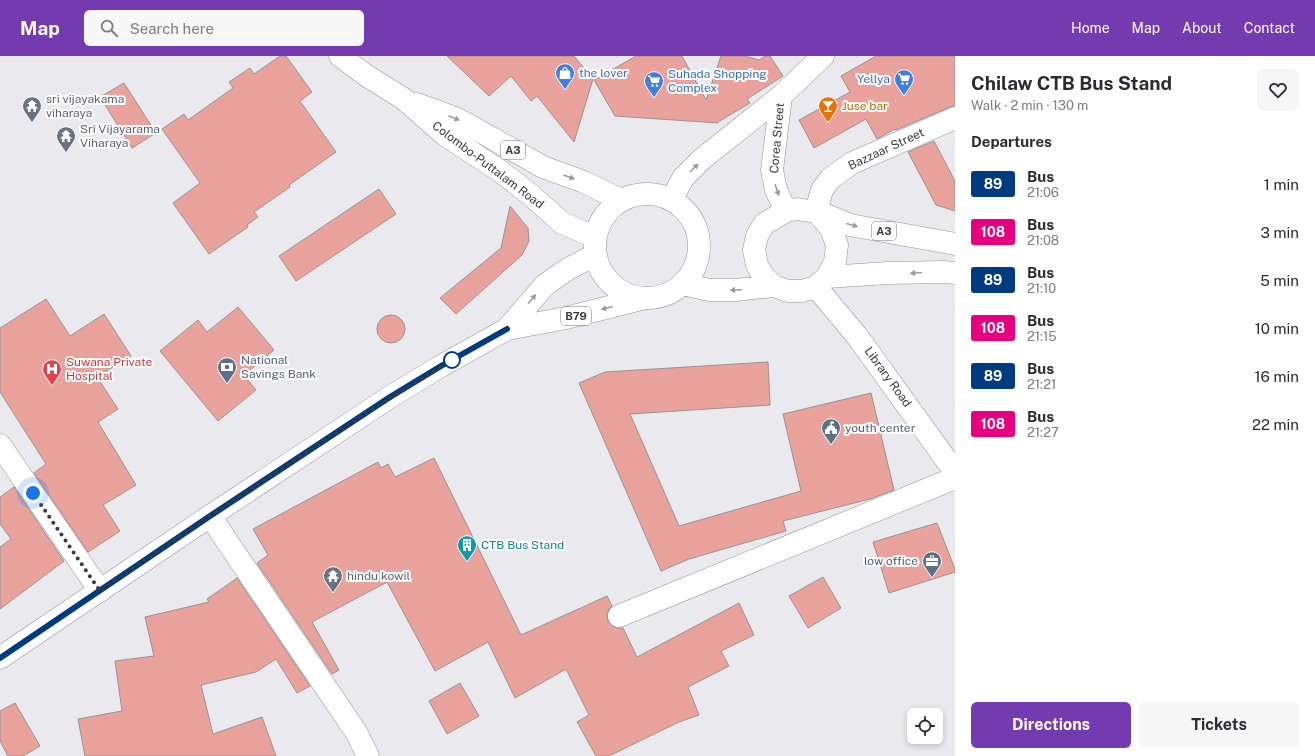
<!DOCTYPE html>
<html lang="en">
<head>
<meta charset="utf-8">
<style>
	:root { --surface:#fff; --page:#f7f7f7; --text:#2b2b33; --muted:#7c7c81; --accent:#743ab0 }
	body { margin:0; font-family:"Public Sans",sans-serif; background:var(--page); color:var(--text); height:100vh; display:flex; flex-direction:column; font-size:15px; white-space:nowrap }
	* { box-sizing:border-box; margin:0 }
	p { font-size:13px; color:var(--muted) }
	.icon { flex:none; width:22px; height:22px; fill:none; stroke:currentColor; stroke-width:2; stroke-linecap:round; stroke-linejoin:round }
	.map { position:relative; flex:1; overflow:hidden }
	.drawer { display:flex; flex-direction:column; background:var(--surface); width:360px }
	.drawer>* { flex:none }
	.badge { padding:0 8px; border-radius:3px; font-size:14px; line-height:26px }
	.controls { position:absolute; left:907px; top:652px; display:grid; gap:8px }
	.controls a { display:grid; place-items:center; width:36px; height:36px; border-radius:6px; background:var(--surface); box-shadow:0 2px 6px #0003; font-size:20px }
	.you { position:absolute; width:20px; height:20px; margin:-10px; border:3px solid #fff; border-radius:50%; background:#1a73e8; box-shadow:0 0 0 6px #1a73e833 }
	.map>.badge { position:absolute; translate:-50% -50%; box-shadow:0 0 0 2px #fff }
	h2 { padding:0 16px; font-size:15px; line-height:36px }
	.round { display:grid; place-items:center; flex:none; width:42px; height:42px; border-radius:6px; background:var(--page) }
	.headline { display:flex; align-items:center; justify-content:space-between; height:68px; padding:0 16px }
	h1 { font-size:19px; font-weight:700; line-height:30px }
	.cta { display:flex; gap:8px; margin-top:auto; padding:8px 16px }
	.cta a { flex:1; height:46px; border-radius:6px; background:var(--accent); color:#fff; font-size:16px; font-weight:700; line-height:46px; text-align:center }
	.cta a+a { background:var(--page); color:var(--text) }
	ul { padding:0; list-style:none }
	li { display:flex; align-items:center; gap:12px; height:48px; padding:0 16px }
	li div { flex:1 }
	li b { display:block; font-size:15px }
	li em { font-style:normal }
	li .badge { min-width:44px; font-weight:700; text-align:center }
	header { display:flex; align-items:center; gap:24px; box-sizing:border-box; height:56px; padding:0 20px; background:var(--accent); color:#fff }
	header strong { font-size:19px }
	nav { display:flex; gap:22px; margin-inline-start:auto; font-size:14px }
	.search { width:280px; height:36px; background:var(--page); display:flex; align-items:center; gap:10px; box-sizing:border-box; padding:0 14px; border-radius:6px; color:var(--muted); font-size:15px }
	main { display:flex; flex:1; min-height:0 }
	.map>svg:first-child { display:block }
	.building { fill:#eaa29d; stroke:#999393 }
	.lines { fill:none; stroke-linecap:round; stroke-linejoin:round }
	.minor-casing { stroke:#939398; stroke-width:23 }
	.major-casing { stroke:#939398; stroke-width:23 }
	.highway-casing { stroke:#939398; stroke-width:23 }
	.minor { stroke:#fff; stroke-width:22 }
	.major { stroke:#fff; stroke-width:22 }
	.highway { stroke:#fff; stroke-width:22 }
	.oneway { fill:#9c9c9e }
	.line-casing { stroke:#fff; stroke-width:9 }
	.line { stroke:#003b80; stroke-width:6 }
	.walk { stroke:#3a3a3c; stroke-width:4; stroke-dasharray:0 7.2 }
	.stop-dot { fill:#fff; stroke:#003b80; stroke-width:2 }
	.labels { text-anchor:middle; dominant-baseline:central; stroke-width:4; stroke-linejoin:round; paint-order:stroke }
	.shield { fill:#fff; stroke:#757576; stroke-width:1 }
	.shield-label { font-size:11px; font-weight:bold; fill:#3a3a3c }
	.shop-label { font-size:12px; fill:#366cbe; stroke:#fff; text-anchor:start }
	.worship-label { font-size:12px; fill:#5b616d; stroke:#fff; text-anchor:start }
	.food-label { font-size:12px; fill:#c56008; stroke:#fff; text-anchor:start }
	.street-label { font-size:12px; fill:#3a3a3c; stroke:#fff }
	.service-label { font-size:12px; fill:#4e5e75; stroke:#fff; text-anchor:start }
	.health-label { font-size:12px; fill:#be3a42; stroke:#fff; text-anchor:start }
	.culture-label { font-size:12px; fill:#0d838f; stroke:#fff; text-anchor:start }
</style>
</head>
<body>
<header>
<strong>Map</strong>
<div class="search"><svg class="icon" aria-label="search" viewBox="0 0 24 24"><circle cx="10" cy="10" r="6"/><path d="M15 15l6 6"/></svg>Search here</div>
<nav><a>Home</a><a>Map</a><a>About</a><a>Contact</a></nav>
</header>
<main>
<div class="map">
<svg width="955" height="700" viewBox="0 0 955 700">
	<rect width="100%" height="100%" fill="#e9e9ee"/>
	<path class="building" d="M280,0H286L312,36L300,45L336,96L289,129L290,131L254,156L258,161L247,169L248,171L209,198L173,147L200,127L162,73L184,58L188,64L233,32L229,26L250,12L254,18Z
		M447,0H574L593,23L574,86L537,40L531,45L511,20L489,40Z
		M636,0H682L706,44L721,0H745L759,4L765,0H770L783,20L747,43L750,47L718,66V67L615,60L594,24Z
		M876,0H955V50L950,51L896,74L895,73L877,83L866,63L814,92L799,64L850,36L841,20Z
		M124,27L156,77L132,92L100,41Z
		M934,85L955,125V155L936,149L908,96Z
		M379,133L396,158L296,225L279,200Z
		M510,150L528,172L529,185L522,199L456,258L440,242L501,192Z
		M46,243L70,280L104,258L131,300L97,321L118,353L98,366L136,429L103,449L120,475L88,496L34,417L46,408L0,336V272Z
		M238,251L274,294L244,319L256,334L218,365L160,295L198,264L207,276Z
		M377 273a14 14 0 1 1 28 0a14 14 0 1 1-28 0Z
		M768,306L770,349L630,358L679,470L801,435L783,358L871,337L894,434L870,443L783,465L786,475L689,503L661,515L579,327L605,316Z
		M434,402L521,579L607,540L612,550L609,553L607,558L608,565L612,570L617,572H623L637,601L739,547L754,579L721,595L729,610L688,631L699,659L679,666L609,700H596L577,666L589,659L566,613L515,642L488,586L435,615L387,526L312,566L339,614L332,618L257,507L268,499L253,473L378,406L381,412L388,408L395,421Z
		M14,431L64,505L0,553V491L11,483L0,468V441Z
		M937,467L955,513V516L889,537L873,486Z
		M823,521L841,552L808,572L789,540Z
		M237,522L310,630L297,637L276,603L256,616L201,629L213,678L262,661L276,700H85L78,663L122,655L115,605L154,600L145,561L209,546L207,543Z
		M460,627L479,660L447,678L429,645Z
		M15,647L40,690L23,700H8L0,685V655Z"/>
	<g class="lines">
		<defs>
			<path id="minor" d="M781,40L772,114L776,134L786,155
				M672,143L683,122L702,103L781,40L823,0
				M816,155L822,134L831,122L852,107L955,62
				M816,231L857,280L955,416
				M0,389L100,535
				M210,460L356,676L368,700
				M619,560L955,422"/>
			<path id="major" d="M507,273L545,229L568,213L595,199
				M0,602L210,460L390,341L441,310L507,273L566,262L645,242"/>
			<path id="highway" d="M340,0L367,20L404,43L445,79L500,115L532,140L562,167L595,181
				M417,48L458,63L543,111L584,126L621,144
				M595 190a52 52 0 1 1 104 0a52 52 0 1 1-104 0Z
				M816,155L831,173L837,189L835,206L827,221L816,231L802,235H788L774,230L764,221L757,209L754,194L757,180L764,168L786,155L797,153L809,155H816L850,169L955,188
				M827,221L888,217L945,216L955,217
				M683,228L709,234H735L774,230"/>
		</defs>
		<use href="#minor" class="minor-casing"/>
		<use href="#major" class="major-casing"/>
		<use href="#highway" class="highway-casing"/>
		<use href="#minor" class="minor"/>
		<use href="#major" class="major"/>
		<use href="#highway" class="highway"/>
	</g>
	<defs><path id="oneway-solid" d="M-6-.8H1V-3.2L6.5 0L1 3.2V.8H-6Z"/></defs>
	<g class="oneway">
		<use href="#oneway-solid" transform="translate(454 62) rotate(22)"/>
		<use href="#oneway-solid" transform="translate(694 112) rotate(-45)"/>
		<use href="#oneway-solid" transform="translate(569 121) rotate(20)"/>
		<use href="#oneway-solid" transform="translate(777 134) rotate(71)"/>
		<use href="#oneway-solid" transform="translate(852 169) rotate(15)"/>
		<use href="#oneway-solid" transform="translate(916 217) rotate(178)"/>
		<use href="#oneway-solid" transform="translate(736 234) rotate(177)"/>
		<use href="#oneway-solid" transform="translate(532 243) rotate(-50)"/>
		<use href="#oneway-solid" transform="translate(607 252) rotate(166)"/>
	</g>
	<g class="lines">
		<defs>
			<path id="line" d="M0,602L210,460L390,341L441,310L507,273"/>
		</defs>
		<use href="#line" class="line-casing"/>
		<use href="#line" class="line"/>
		<path class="walk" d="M33,437L100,535L210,460L365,358L452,304"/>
	</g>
	<defs>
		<symbol id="shop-pin" viewBox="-11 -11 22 30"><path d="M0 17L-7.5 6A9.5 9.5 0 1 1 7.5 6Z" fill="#3f7fe0" stroke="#fff"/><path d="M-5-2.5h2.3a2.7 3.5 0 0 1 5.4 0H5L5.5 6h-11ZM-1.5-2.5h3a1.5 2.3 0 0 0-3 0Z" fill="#fff"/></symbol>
		<symbol id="supermarket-pin" viewBox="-11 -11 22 30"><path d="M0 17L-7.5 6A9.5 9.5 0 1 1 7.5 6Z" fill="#3f7fe0" stroke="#fff"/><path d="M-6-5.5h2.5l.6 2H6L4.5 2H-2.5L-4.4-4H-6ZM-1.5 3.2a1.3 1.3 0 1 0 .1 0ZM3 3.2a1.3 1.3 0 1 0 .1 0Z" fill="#fff"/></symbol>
		<symbol id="temple-pin" viewBox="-11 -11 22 30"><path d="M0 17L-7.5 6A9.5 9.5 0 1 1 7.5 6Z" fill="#6b7280" stroke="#fff"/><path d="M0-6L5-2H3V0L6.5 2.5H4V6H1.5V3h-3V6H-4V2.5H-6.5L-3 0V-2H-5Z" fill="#fff"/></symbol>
		<symbol id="bar-pin" viewBox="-11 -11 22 30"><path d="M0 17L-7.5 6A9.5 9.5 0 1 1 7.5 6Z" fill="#e8710a" stroke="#fff"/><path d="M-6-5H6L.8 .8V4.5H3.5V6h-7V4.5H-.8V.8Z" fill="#fff"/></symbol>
		<symbol id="bank-pin" viewBox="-11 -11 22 30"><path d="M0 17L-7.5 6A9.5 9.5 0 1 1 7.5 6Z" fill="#5c6f8a" stroke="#fff"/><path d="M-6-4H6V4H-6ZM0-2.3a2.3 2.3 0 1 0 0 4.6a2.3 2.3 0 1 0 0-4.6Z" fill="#fff"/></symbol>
		<symbol id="hospital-pin" viewBox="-11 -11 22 30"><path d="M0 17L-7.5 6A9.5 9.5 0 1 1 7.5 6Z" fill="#e0444e" stroke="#fff"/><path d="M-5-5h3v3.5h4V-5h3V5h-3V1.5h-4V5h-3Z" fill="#fff"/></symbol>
		<symbol id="civic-pin" viewBox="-11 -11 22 30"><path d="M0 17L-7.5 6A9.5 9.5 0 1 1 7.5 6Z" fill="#5c6f8a" stroke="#fff"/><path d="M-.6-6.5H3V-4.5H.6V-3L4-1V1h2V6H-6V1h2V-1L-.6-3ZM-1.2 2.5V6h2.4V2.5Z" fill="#fff"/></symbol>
		<symbol id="building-pin" viewBox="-11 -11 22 30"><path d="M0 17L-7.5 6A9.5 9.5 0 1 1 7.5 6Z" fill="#0f9aa8" stroke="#fff"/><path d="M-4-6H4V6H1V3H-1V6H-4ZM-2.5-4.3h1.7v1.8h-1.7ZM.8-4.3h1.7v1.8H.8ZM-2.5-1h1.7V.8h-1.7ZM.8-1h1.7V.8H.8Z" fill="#fff"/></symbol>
		<symbol id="office-pin" viewBox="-11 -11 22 30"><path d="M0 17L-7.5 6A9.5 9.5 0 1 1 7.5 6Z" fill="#5c6f8a" stroke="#fff"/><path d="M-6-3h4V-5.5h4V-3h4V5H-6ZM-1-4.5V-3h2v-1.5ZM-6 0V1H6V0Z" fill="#fff"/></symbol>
	</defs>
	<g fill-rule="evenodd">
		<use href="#shop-pin" x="554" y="6" width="22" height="30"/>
		<use href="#supermarket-pin" x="893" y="12" width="22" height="30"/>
		<use href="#supermarket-pin" x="643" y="14" width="22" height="30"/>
		<use href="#temple-pin" x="21" y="39" width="22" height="30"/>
		<use href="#bar-pin" x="817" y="39" width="22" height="30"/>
		<use href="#temple-pin" x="55" y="69" width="22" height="30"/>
		<use href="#bank-pin" x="216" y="300" width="22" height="30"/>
		<use href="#hospital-pin" x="41" y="302" width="22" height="30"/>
		<use href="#civic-pin" x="820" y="361" width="22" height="30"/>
		<use href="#building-pin" x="456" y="478" width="22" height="30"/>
		<use href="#office-pin" x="921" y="494" width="22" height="30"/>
		<use href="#temple-pin" x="322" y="509" width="22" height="30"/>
	</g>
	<circle class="stop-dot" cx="452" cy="304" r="8"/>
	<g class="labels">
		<g class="shield">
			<rect x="501" y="85" width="24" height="18" rx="3"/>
			<rect x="872" y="166" width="24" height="18" rx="3"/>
			<rect x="561" y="251" width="30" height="18" rx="3"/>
		</g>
		<g class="shield-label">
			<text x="513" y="94">A3</text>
			<text x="884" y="175">A3</text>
			<text x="576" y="260">B79</text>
		</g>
		<g class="shop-label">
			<text x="579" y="17">the lover</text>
			<text x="668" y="18">Suhada Shopping<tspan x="668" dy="14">Complex</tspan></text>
			<text x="890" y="23" text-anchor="end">Yellya</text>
		</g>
		<g class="worship-label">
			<text x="46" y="43">sri vijayakama<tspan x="46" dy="14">viharaya</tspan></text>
			<text x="80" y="73">Sri Vijayarama<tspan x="80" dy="14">Viharaya</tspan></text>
			<text x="347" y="520">hindu kowil</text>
		</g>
		<g class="food-label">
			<text x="842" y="50">Juse bar</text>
		</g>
		<g class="street-label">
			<text transform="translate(777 82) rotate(-85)">Corea Street</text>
			<text transform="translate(886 93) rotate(-25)">Bazzaar Street</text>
			<text transform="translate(488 109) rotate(37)">Colombo-Puttalam Road</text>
			<text transform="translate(888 321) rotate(54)">Library Road</text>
		</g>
		<g class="service-label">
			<text x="241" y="304">National<tspan x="241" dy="14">Savings Bank</tspan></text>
			<text x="845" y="372">youth center</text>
			<text x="918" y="505" text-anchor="end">low office</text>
		</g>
		<g class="health-label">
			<text x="66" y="306">Suwana Private<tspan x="66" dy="14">Hospital</tspan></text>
		</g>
		<g class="culture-label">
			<text x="481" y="489">CTB Bus Stand</text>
		</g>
	</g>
</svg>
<div class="controls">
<a><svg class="icon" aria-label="locate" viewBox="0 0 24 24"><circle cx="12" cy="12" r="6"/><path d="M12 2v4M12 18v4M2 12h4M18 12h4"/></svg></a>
</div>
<div class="you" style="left:33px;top:437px"></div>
</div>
<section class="drawer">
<div class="headline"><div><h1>Chilaw CTB Bus Stand</h1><p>Walk · 2 min · 130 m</p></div><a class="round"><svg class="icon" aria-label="heart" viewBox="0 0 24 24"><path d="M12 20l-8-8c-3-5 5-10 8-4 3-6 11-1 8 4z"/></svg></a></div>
<h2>Departures</h2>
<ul>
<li><span class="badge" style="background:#003b80;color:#fff">89</span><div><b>Bus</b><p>21:06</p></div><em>1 min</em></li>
<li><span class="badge" style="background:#e6007e;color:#fff">108</span><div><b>Bus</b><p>21:08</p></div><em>3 min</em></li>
<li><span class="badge" style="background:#003b80;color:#fff">89</span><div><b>Bus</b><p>21:10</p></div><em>5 min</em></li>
<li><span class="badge" style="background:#e6007e;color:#fff">108</span><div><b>Bus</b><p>21:15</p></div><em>10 min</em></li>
<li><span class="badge" style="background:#003b80;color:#fff">89</span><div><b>Bus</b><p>21:21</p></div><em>16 min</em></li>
<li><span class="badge" style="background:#e6007e;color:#fff">108</span><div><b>Bus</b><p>21:27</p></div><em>22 min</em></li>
</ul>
<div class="cta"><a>Directions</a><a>Tickets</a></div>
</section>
</main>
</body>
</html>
